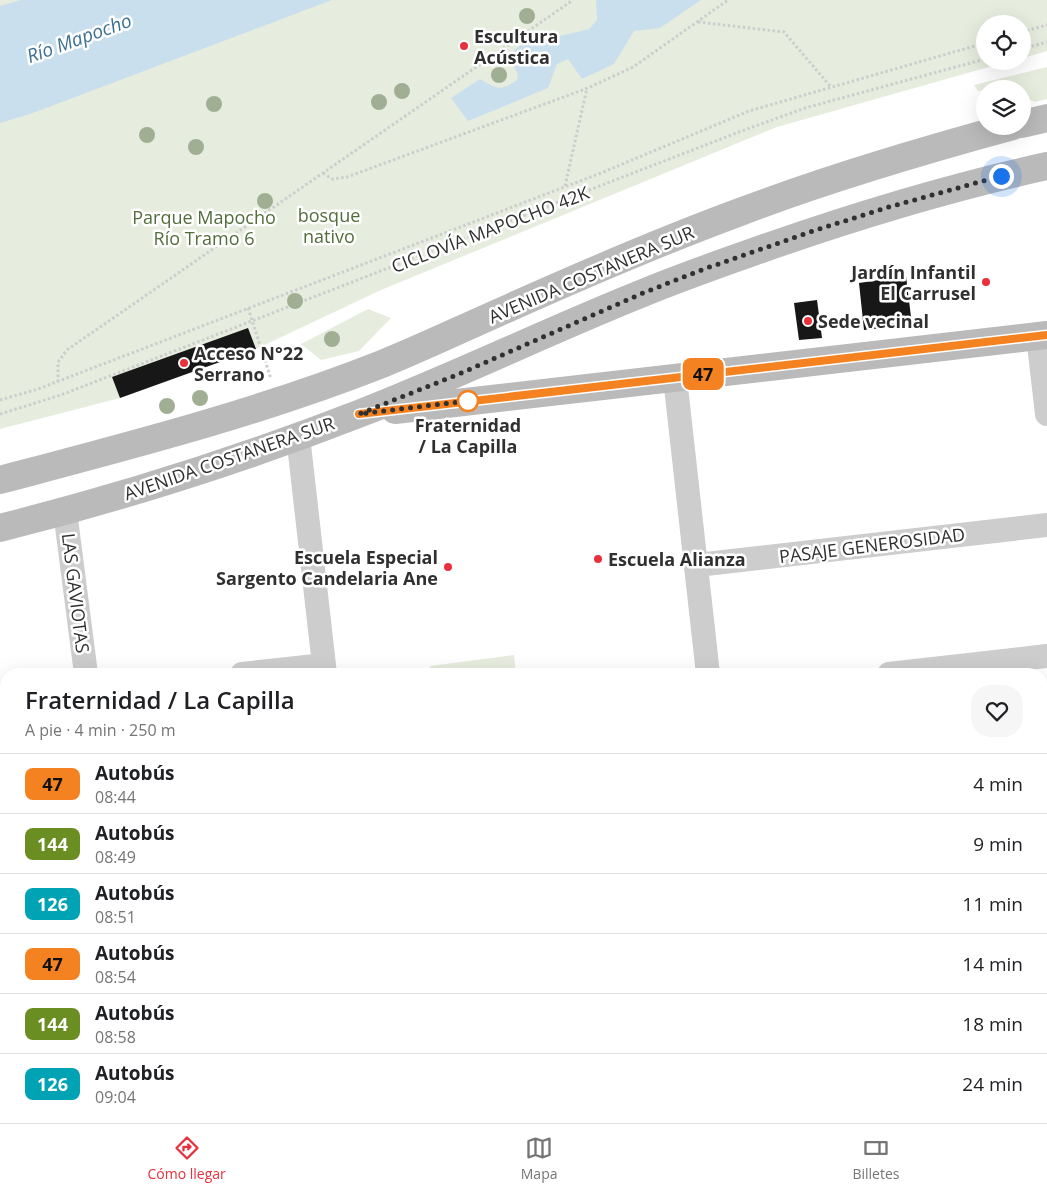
<!DOCTYPE html>
<html lang="es">
<head>
<meta charset="utf-8">
<style>
	:root { --surface:#fff; --page:#f6f6f6; --text:#202124; --muted:#757577; --line:#e0e0e0; --accent:#e8313c }
	body { margin:0; font-family:"Open Sans",sans-serif; background:var(--page); color:var(--text); height:100vh; display:flex; flex-direction:column; font-size:19px; white-space:nowrap }
	* { box-sizing:border-box; margin:0 }
	p { font-size:16px; color:var(--muted) }
	.icon { flex:none; width:28px; height:28px; fill:none; stroke:currentColor; stroke-width:2; stroke-linecap:round; stroke-linejoin:round }
	.map { position:relative; flex:1; overflow:hidden }
	.side { position:absolute; left:0px; top:668px; width:1048px; height:456px; display:flex; flex-direction:column; background:var(--surface); border-radius:20px 20px 0 0; box-shadow:0 5px 20px #0002 }
	.side>* { flex:none }
	.badge { padding:0 10px; border-radius:8px; font-size:18px; line-height:32px }
	.buttons { position:absolute; left:976px; top:15px; display:grid; gap:10px }
	.buttons a { display:grid; place-items:center; width:55px; height:55px; border-radius:50%; background:var(--surface); box-shadow:0 5px 20px #0002; font-size:25px }
	.you { position:absolute; width:25px; height:25px; margin:-12px; border:4px solid #fff; border-radius:50%; background:#1a73e8; box-shadow:0 0 0 8px #1a73e833 }
	.map>.badge { position:absolute; translate:-50% -50%; box-shadow:0 0 0 2px #fff }
	.round { display:grid; place-items:center; flex:none; width:52px; height:52px; border-radius:20px; background:var(--page) }
	.headline { display:flex; align-items:center; justify-content:space-between; height:85px; padding:0 25px }
	h1 { font-size:24px; font-weight:600; line-height:38px }
	ul { padding:0; list-style:none }
	li { display:flex; align-items:center; gap:15px; height:60px; padding:0 25px; border-top:1px solid var(--line) }
	li div { flex:1 }
	li b { display:block; font-size:19px }
	li em { font-style:normal }
	li .badge { min-width:55px; font-weight:700; text-align:center }
	.dock { display:flex; justify-content:space-around; align-items:center; height:70px; border-top:1px solid var(--line); background:var(--surface); font-size:14px; color:var(--muted) }
	.dock a { display:grid; justify-items:center; gap:2px }
	.dock .current { color:var(--accent) }
	.map>svg:first-child { display:block }
	.green { fill:#e6edde }
	.water { fill:#cadfed }
	.building { fill:#171717 }
	.lines { fill:none; stroke-linecap:round; stroke-linejoin:round }
	.path { stroke:#cdcdcd; stroke-width:3; stroke-dasharray:2.5 2.5; stroke-linecap:butt }
	.street { stroke:#cdcdcd; stroke-width:24 }
	.secondary { stroke:#bababa; stroke-width:28 }
	.tree { fill:#a0af94 }
	.line-casing { stroke:#fff; stroke-width:11 }
	.line { stroke:#f58220; stroke-width:8 }
	.walk { stroke:#303030; stroke-width:5; stroke-dasharray:0 9 }
	.poi-dot { fill:#e8313c; stroke:#fff; stroke-width:2 }
	.stop-dot { fill:#fff; stroke:#f58220; stroke-width:2.5 }
	.labels { text-anchor:middle; dominant-baseline:central; stroke-width:5; stroke-linejoin:round; paint-order:stroke }
	.poi-label { font-size:18px; font-weight:bold; fill:#303030; stroke:#fff; text-anchor:start }
	.park-label { font-size:18px; fill:#526d3c; stroke:#fff }
	.street-label { font-size:18px; fill:#303030; stroke:#fff }
	.stop-label { font-size:18px; font-weight:bold; fill:#303030; stroke:#fff }
	.water-label { font-size:19px; font-style:italic; fill:#3c7194; stroke:#fff }
</style>
</head>
<body>
<div class="map">
<svg width="1047" height="1123" viewBox="0 0 1047 1123">
	<rect width="100%" height="100%" fill="#fff"/>
	<path class="green" d="M0,0H1047V51L1023,58L1022,24H985V61H1010L777,127L381,290L256,349L120,398L0,429Z
		M1047,67V99L1035,102L1023,97L1022,89H985V90L978,91L974,85Z
		M368,309L391,318L359,351L321,360L301,344Z
		M514,655L516,674H431L430,666Z
		M37,1118H133L134,1123H37Z"/>
	<path class="water" d="M21,0H332L33,113L0,123V6Z
		M596,0H701L660,28L634,31L614,64L582,79L568,59L557,64L548,88L468,121L451,98L480,79C498,89 499,92 517,80L518,74L508,56L519,46L589,29L597,20Z"/>
	<path class="building" d="M906,276L912,325L864,330L859,283Z
		M817,300L822,338L799,340L794,303Z
		M248,328L256,349L120,398L112,377Z"/>
	<g class="lines">
		<path class="path" d="M698,22L784,32L831,87
			M1022,32L1047,25
			M1022,49L1047,42
			M323,173L332,179L347,177L588,88L633,67L728,0
			M565,186L587,88
			M248,308L271,379
			M58,382V362L67,350L573,0
			M0,400L38,389L601,173L749,111L985,43
			M0,414L61,395L739,132L805,108L985,59"/>
		<path class="street" d="M1038,336L1047,414
			M675,378L708,674
			M298,436L325,674
			M65,511L86,674
			M697,565L1047,525
			M242,674L324,665
			M889,674L1047,656
			M0,700L6,699
			M1041,792L1047,791
			M0,816H6
			M1041,928H1047
			M0,934H6
			M0,1053L6,1054
			M1041,1064L1047,1063
			M26,1118L27,1123
			M143,1118L144,1123
			M376,1118V1123
			M758,1118L759,1123
			M516,1123L565,1118"/>
		<path class="secondary" d="M1022,124L1047,118
			M395,410L1047,335
			M0,480C128,446 258,413 382,364C419,349 455,332 491,316C573,279 656,243 740,212C829,178 921,151 1013,126
			M0,528C123,497 243,459 361,413C456,376 548,331 643,293C679,278 716,265 753,252C849,218 947,188 1047,166"/>
	</g>
	<g class="tree">
		<circle cx="527" cy="16" r="8"/>
		<circle cx="499" cy="75" r="8"/>
		<circle cx="402" cy="91" r="8"/>
		<circle cx="379" cy="102" r="8"/>
		<circle cx="214" cy="104" r="8"/>
		<circle cx="147" cy="135" r="8"/>
		<circle cx="196" cy="147" r="8"/>
		<circle cx="265" cy="201" r="8"/>
		<circle cx="295" cy="301" r="8"/>
		<circle cx="332" cy="339" r="8"/>
		<circle cx="200" cy="398" r="8"/>
		<circle cx="167" cy="406" r="8"/>
	</g>
	<g class="lines">
		<defs>
			<path id="line" d="M359,414L1047,335"/>
		</defs>
		<use href="#line" class="line-casing"/>
		<use href="#line" class="line"/>
		<path class="walk" d="M468,401L475,400L359,414L459,374L643,293L704,269L816,230L889,207L1001,176"/>
	</g>
	<g class="poi-dot">
		<circle cx="464" cy="46" r="5"/>
		<circle cx="986" cy="282" r="5"/>
		<circle cx="808" cy="321" r="5"/>
		<circle cx="184" cy="363" r="5"/>
		<circle cx="598" cy="559" r="5"/>
		<circle cx="448" cy="567" r="5"/>
	</g>
	<circle class="stop-dot" cx="468" cy="401" r="10"/>
	<g class="labels">
		<g class="poi-label">
			<text x="474" y="36">Escultura<tspan x="474" dy="21">Acústica</tspan></text>
			<text x="976" y="272" text-anchor="end">Jardín Infantil<tspan x="976" dy="21">El Carrusel</tspan></text>
			<text x="818" y="321">Sede vecinal</text>
			<text x="194" y="353">Acceso N°22<tspan x="194" dy="21">Serrano</tspan></text>
			<text x="438" y="557" text-anchor="end">Escuela Especial<tspan x="438" dy="21">Sargento Candelaria Ane</tspan></text>
			<text x="608" y="559">Escuela Alianza</text>
		</g>
		<g class="park-label">
			<text x="329" y="215">bosque<tspan x="329" dy="21">nativo</tspan></text>
			<text x="204" y="217">Parque Mapocho<tspan x="204" dy="21">Río Tramo 6</tspan></text>
		</g>
		<g class="street-label">
			<text transform="translate(490 229) rotate(-21)">CICLOVÍA MAPOCHO 42K</text>
			<text transform="translate(591 274) rotate(-23)">AVENIDA COSTANERA SUR</text>
			<text transform="translate(229 458) rotate(-19)">AVENIDA COSTANERA SUR</text>
			<text transform="translate(872 545) rotate(-7)">PASAJE GENEROSIDAD</text>
			<text transform="translate(76 593) rotate(83)">LAS GAVIOTAS</text>
		</g>
		<g class="stop-label">
			<text x="468" y="425">Fraternidad<tspan x="468" dy="21">/ La Capilla</tspan></text>
		</g>
		<g class="water-label">
			<text transform="translate(79 38) rotate(-20)">Río Mapocho</text>
		</g>
	</g>
</svg>
<div class="buttons">
<a><svg class="icon" aria-label="locate" viewBox="0 0 24 24"><circle cx="12" cy="12" r="6"/><path d="M12 2v4M12 18v4M2 12h4M18 12h4"/></svg></a>
<a><svg class="icon" aria-label="layers" viewBox="0 0 24 24"><path d="M12 4l9 5-9 5-9-5zM3 14l9 5 9-5"/></svg></a>
</div>
<div class="you" style="left:1001px;top:176px"></div>
<b class="badge" style="left:703px;top:374px;background:#f58220;color:#111">47</b>
<section class="side">
<div class="headline"><div><h1>Fraternidad / La Capilla</h1><p>A pie · 4 min · 250 m</p></div><a class="round"><svg class="icon" aria-label="heart" viewBox="0 0 24 24"><path d="M12 20l-8-8c-3-5 5-10 8-4 3-6 11-1 8 4z"/></svg></a></div>
<ul>
<li><span class="badge" style="background:#f58220;color:#111">47</span><div><b>Autobús</b><p>08:44</p></div><em>4 min</em></li>
<li><span class="badge" style="background:#6b8e23;color:#fff">144</span><div><b>Autobús</b><p>08:49</p></div><em>9 min</em></li>
<li><span class="badge" style="background:#00a3b4;color:#fff">126</span><div><b>Autobús</b><p>08:51</p></div><em>11 min</em></li>
<li><span class="badge" style="background:#f58220;color:#111">47</span><div><b>Autobús</b><p>08:54</p></div><em>14 min</em></li>
<li><span class="badge" style="background:#6b8e23;color:#fff">144</span><div><b>Autobús</b><p>08:58</p></div><em>18 min</em></li>
<li><span class="badge" style="background:#00a3b4;color:#fff">126</span><div><b>Autobús</b><p>09:04</p></div><em>24 min</em></li>
</ul>
</section>
</div>
<nav class="dock">
<a class="current"><svg class="icon" aria-label="directions" viewBox="0 0 24 24"><path d="M12 3l9 9-9 9-9-9zM9 14v-3h6M13 9l2 2-2 2"/></svg>Cómo llegar</a>
<a><svg class="icon" aria-label="map" viewBox="0 0 24 24"><path d="M3 6l6-2 6 2 6-2v14l-6 2-6-2-6 2zM9 4v14M15 6v14"/></svg>Mapa</a>
<a><svg class="icon" aria-label="tickets" viewBox="0 0 24 24"><path d="M3 7h18v10H3zM15 7v10"/></svg>Billetes</a>
</nav>
</body>
</html>
